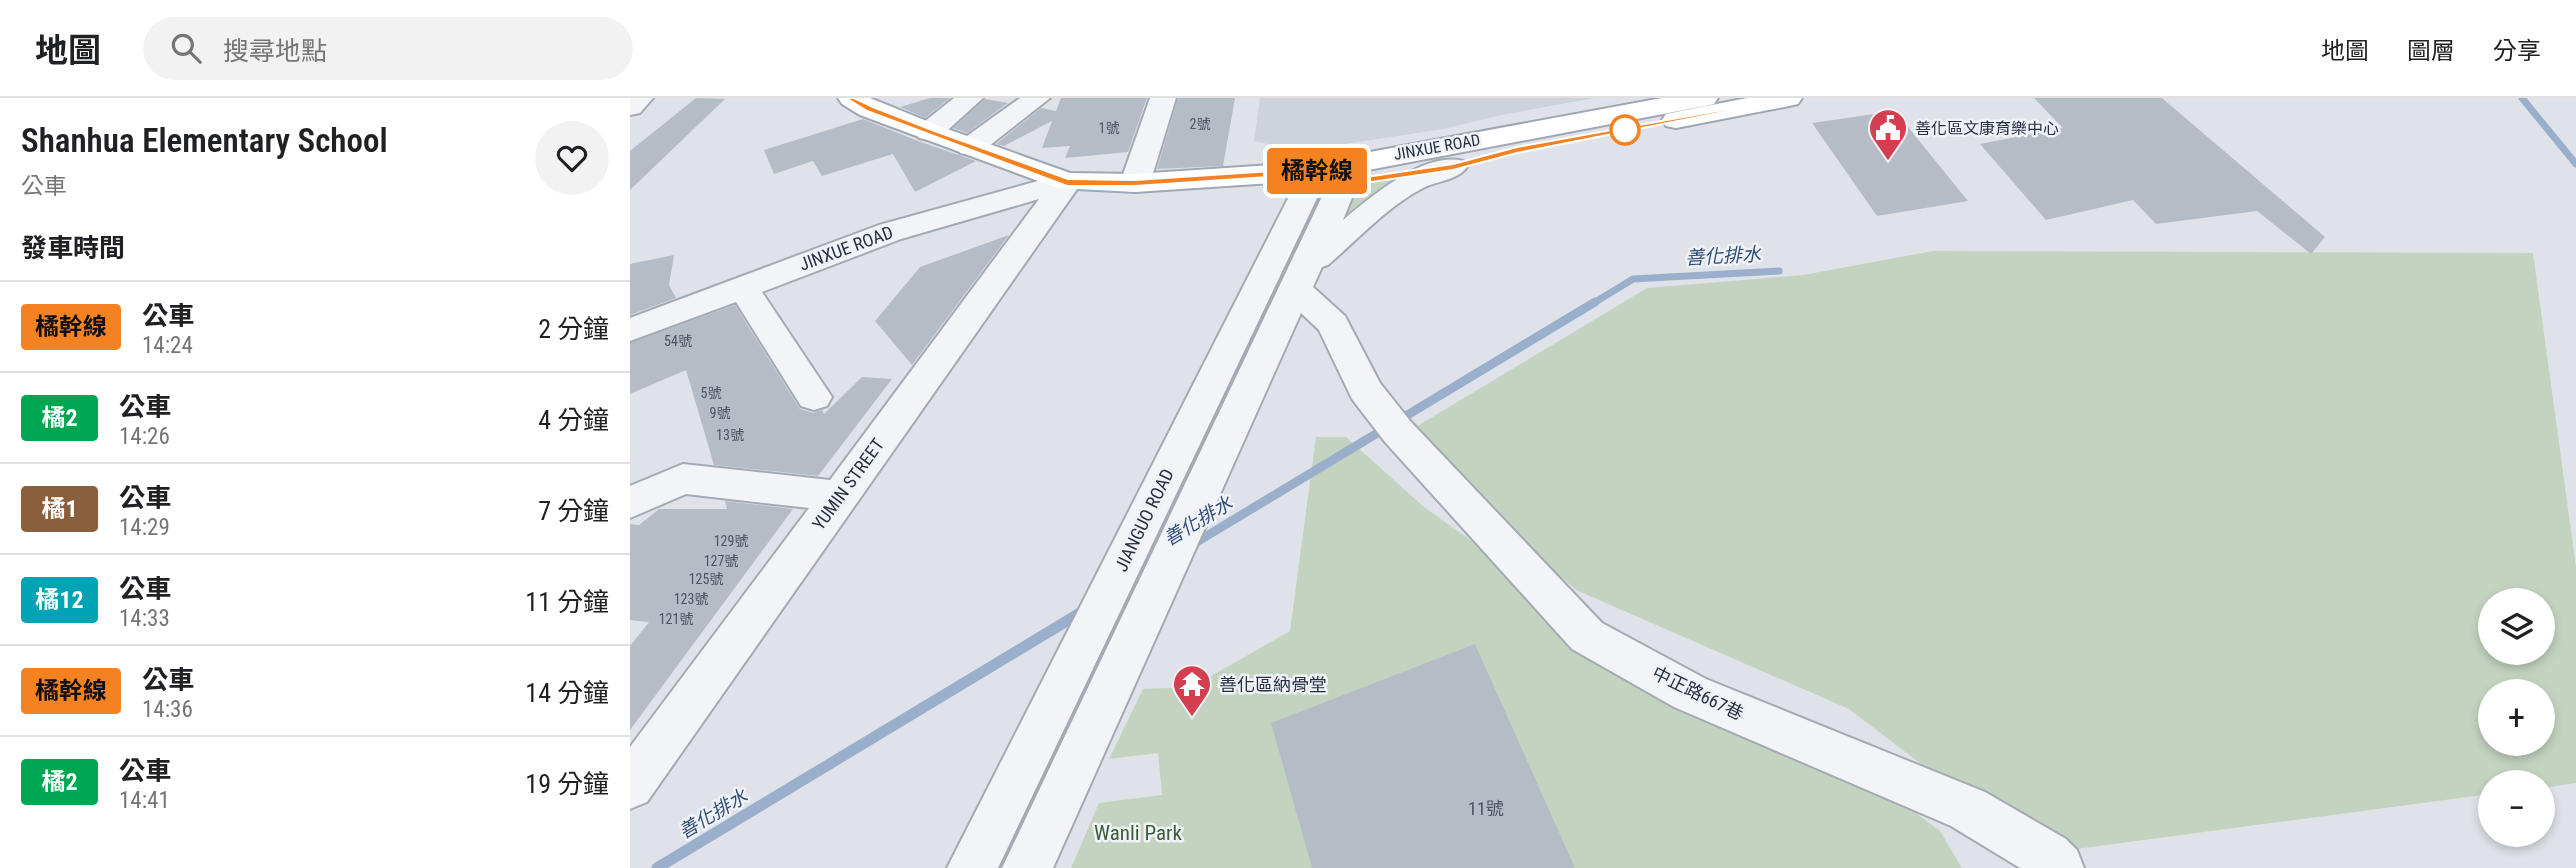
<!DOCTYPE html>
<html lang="zh-TW">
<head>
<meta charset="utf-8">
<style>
	:root { --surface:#fff; --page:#f2f2f2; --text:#202124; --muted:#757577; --line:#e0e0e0 }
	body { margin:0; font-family:"Roboto Condensed","Noto Sans TC",sans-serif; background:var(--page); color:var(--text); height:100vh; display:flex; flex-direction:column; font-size:26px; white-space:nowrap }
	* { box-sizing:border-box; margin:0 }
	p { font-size:23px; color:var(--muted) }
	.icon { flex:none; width:38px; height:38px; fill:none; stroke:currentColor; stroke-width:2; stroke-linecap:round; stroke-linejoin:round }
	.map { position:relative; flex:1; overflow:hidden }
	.side { display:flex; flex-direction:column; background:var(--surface); width:630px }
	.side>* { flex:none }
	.badge { padding:0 14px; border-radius:5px; font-size:24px; line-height:46px }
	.buttons { position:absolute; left:1848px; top:490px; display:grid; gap:14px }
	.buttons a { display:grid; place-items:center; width:77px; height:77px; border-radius:50%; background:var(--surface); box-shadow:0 4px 10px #0003; font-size:35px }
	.map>.badge { position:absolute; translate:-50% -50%; box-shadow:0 0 0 4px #fff }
	h2 { padding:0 21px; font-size:26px; line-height:63px }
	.round { display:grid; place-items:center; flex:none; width:74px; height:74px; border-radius:37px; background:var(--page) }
	.headline { display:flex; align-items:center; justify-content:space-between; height:119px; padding:0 21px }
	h1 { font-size:33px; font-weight:600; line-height:52px }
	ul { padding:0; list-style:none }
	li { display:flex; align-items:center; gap:21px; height:91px; padding:0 21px; border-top:2px solid var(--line) }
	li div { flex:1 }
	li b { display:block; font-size:26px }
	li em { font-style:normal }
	li .badge { min-width:77px; font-weight:700; text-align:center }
	header { display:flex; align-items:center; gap:42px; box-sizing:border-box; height:98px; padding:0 35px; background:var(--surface); border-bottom:2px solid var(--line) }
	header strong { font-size:33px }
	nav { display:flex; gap:38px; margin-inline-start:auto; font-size:24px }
	.search { width:490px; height:63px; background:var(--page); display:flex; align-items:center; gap:18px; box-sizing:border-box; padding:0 24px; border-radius:38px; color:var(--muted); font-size:26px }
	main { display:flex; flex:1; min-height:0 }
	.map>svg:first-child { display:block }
	.built { fill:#cdd2db }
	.green { fill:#c4d3c0; fill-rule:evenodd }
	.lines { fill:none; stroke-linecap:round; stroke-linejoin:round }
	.stream-far2 { stroke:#99afcb; stroke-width:7 }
	.stream-far1 { stroke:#99afcb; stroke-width:9 }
	.stream { stroke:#99afcb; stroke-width:11 }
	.building { fill:#b6bcc6 }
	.minor-casing { stroke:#a4aab3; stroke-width:4 }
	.major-casing { stroke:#9ea7b5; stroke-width:4 }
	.minor { fill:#f2f4f7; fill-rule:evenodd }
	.major { fill:#fff; fill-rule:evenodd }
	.line { fill:#f58220; stroke:#fff; stroke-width:2 }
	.stop-dot { fill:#fff; stroke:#f58220; stroke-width:3.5 }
	.labels { text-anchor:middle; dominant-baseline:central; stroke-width:5; stroke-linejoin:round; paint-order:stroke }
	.number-label { font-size:14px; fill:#4c5362 }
	.far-poi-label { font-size:16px; fill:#283041; stroke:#eff2f7; text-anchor:start }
	.far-street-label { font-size:16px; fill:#283041; stroke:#eff2f7 }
	.street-label { font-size:18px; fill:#283041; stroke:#eff2f7 }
	.poi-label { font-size:18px; fill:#283041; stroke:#eff2f7; text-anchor:start }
	.near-number-label { font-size:18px; fill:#4c5362 }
	.water-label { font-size:19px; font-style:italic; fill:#304d77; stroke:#eff2f7 }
	.near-park-label { font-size:21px; fill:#3a5d34; stroke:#eff2f7 }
</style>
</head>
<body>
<header>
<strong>地圖</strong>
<div class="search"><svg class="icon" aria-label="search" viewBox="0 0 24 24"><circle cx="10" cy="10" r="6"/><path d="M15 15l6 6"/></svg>搜尋地點</div>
<nav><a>地圖</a><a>圖層</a><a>分享</a></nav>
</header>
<main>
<section class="side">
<div class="headline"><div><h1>Shanhua Elementary School</h1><p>公車</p></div><a class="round"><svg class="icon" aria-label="heart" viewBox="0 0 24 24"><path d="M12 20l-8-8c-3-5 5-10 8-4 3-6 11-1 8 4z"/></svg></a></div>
<h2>發車時間</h2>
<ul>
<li><span class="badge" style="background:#f58220;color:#111">橘幹線</span><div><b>公車</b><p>14:24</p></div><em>2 分鐘</em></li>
<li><span class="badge" style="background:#00a651;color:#fff">橘2</span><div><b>公車</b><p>14:26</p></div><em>4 分鐘</em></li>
<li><span class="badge" style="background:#8b5e3c;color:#fff">橘1</span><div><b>公車</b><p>14:29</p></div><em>7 分鐘</em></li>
<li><span class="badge" style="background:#00a3b4;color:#fff">橘12</span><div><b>公車</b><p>14:33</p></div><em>11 分鐘</em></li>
<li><span class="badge" style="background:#f58220;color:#111">橘幹線</span><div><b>公車</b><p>14:36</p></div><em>14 分鐘</em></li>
<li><span class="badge" style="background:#00a651;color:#fff">橘2</span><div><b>公車</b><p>14:41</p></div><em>19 分鐘</em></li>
</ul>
</section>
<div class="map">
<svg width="1946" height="770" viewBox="0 0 1946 770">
	<rect width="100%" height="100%" fill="#dfe3e9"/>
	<path class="built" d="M630,0H965L876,16L813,31L669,53L624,43Z"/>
	<path class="green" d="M823,69L784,83L675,171L715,85Z
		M1303,153L1903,155L1946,469V685L1913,690V684H1860V696L1409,756L1219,611L946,492L771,338L1017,190L1173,177ZM1860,502H1913V555H1860ZM1860,593H1913V646H1860Z
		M686,339H716L794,409L969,534L1168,626L1310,733L1332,770H441L469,705L532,697L528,655L479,661L513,591L562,589L660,533Z"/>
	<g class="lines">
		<path class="stream-far2" d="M1892,0L1946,66
			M962,206L1003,181L1149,173"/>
		<path class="stream-far1" d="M560,448L965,204"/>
		<path class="stream" d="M27,770L455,512"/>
	</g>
	<path class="building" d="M66,0L95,1L0,92V53Z
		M300,0H320L295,20L270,9Z
		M431,0H517L498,54L435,60L440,48L412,50L422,23L374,48L366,46L411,10L426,13Z
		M548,0H605L593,68L527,71Z
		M1404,0H1532L1695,139L1681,156L1627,113L1526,126L1503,102L1416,122L1350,46L1433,30Z
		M355,1L378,5L337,35L323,30Z
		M1265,13L1338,103L1247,118L1182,25Z
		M233,21L288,43L346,63L285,94L263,56L192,78L183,63L144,76L134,52Z
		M379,137L282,267L245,223L290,169Z
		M44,157L39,187L46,200L0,217V166Z
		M105,207L170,311L183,315L192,312L194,316L232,279L262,281L188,378L84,367L56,272L0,296V245Z
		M95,403L163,411L0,632V548L19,524L0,522V426L9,427L29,411H97Z
		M845,546L945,770H682L641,625Z"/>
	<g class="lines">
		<defs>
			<path id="minor" d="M0,0H23L10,15L0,17Z
				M324,0H353L309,40L299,42L289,40L285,34L289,28Z
				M390,0H420L350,55L340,57L330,55L326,49L330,43Z
				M520,0H546L520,85L515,91L505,94L495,91L490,85Z
				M722,56L732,59L736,65L713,122C741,99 794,53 833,63L837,69C828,82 807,83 793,90C758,108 728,141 698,167L692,169L683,189L715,218L750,285L781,324L972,525L1076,581L1355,694L1436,741L1447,752L1454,770H1390L1321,728L1044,609L942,551L755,344L722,301L689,232L671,215L423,770H372L708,65L712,59Z
				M686,64L696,67L700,73L368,770H317L672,73L676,67Z
				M437,75L447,78L452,84L17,704L0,711V649L179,410L56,396L0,420V388L53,366L200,382L409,101L271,141L132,194L202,299L197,308L184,312L171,308L106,204L0,243V220L249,127Z"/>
			<path id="major" d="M208,0H240L309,28L440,75L505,76L686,64L1032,0H1088L1084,6L1075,8L686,82L505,94L427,90L230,17L212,6Z
				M1117,0H1172L1168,6L1159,8L1046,30L1036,28L1032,22L1036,16Z"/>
		</defs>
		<use href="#minor" class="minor-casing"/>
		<use href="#major" class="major-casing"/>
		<use href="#minor" class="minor"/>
		<use href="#major" class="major"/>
	</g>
	<path class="line" d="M216,0H224L243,9L302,32L438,81L505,82L686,70L716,82L823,66L887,49L1159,0H1164L887,55L823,72L715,88L684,76L505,88H437L237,13Z"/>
	<defs>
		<symbol id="civic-pin" viewBox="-11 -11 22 30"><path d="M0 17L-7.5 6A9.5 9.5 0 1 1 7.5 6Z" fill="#d33f50" stroke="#eff2f7"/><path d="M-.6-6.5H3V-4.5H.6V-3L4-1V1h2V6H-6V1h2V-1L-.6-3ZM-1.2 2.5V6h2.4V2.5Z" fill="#fff"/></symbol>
		<symbol id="temple-pin" viewBox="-11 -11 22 30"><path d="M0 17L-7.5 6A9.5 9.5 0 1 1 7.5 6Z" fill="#d33f50" stroke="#eff2f7"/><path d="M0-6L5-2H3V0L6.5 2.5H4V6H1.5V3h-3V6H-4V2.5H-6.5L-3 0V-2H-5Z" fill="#fff"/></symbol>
	</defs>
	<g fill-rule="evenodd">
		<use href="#civic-pin" x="1236" y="8" width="44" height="60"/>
		<use href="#temple-pin" x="540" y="564" width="44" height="60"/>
	</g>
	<circle class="stop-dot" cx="995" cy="32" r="14"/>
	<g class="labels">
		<g class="number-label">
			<text x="570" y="26">2號</text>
			<text x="479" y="30">1號</text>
			<text x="48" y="243">54號</text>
			<text x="81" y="295">5號</text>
			<text x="90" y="315">9號</text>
			<text x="100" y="337">13號</text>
			<text x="101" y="443">129號</text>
			<text x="91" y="463">127號</text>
			<text x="76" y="481">125號</text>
			<text x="61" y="501">123號</text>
			<text x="46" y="521">121號</text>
		</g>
		<g class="far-poi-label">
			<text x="1285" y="30">善化區文康育樂中心</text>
		</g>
		<g class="far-street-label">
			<text transform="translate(807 49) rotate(-10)">JINXUE ROAD</text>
		</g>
		<g class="street-label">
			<text transform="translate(216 150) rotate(-20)">JINXUE ROAD</text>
			<text transform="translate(218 386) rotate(-54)">YUMIN STREET</text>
			<text transform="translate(514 422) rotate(-64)">JIANGUO ROAD</text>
			<text transform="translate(1068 595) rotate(26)">中正路667巷</text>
		</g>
		<g class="poi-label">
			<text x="589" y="586">善化區納骨堂</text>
		</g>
		<g class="near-number-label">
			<text x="856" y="710">11號</text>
		</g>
		<g class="water-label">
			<text transform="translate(1093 158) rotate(-3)">善化排水</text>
			<text transform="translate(568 423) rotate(-31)">善化排水</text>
			<text transform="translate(83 716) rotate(-31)">善化排水</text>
		</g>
		<g class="near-park-label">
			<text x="508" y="735">Wanli Park</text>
		</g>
	</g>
</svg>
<div class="buttons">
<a><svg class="icon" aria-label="layers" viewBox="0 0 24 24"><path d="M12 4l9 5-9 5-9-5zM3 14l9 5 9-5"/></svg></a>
<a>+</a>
<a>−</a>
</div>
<b class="badge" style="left:687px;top:73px;background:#f58220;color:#111">橘幹線</b>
</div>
</main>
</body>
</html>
